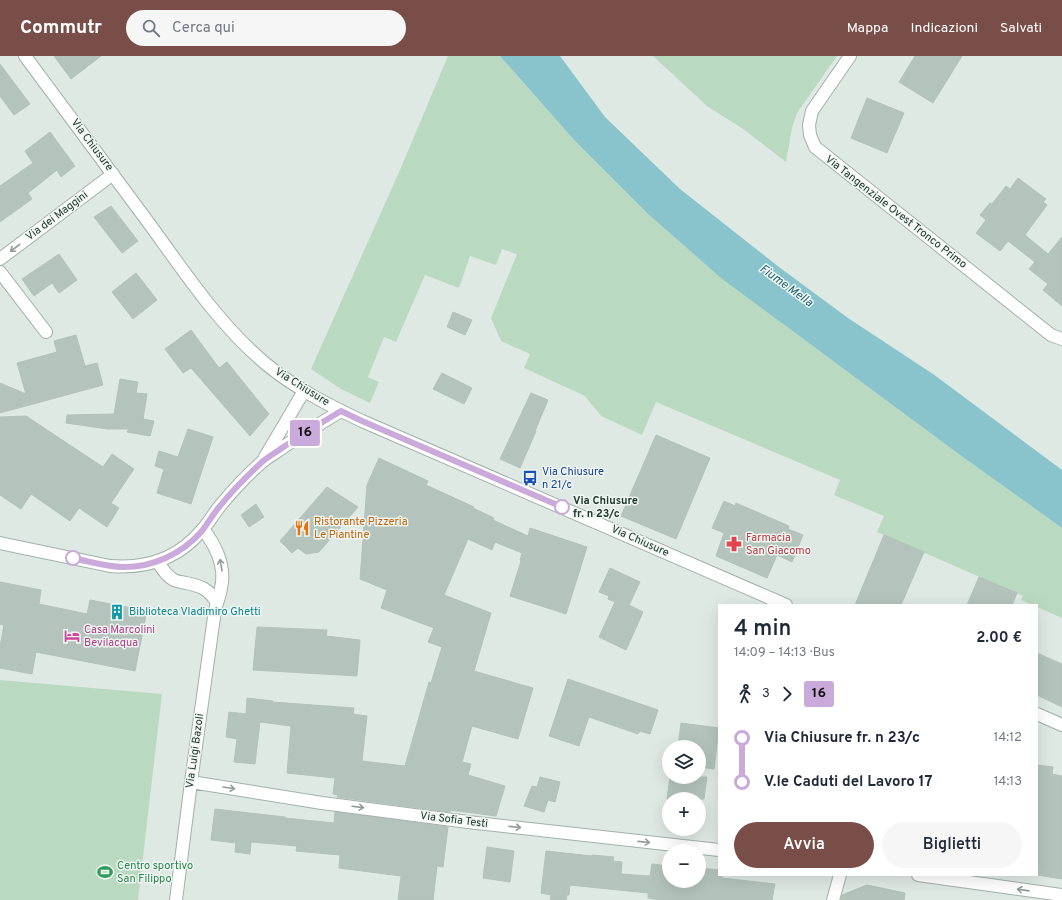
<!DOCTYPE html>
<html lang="it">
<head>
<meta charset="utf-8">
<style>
	:root { --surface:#fff; --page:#f6f6f7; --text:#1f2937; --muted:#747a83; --accent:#7a4e48 }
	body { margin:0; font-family:Overpass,sans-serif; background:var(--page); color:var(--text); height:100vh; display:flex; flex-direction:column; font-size:15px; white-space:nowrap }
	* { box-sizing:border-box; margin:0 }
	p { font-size:13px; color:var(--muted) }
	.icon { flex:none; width:22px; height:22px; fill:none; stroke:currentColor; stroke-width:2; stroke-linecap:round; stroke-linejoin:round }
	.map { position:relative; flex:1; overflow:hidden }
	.drawer { position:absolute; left:718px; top:548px; width:320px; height:272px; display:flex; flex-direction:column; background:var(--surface); border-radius:0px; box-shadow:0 4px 16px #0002 }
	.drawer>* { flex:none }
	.badge { padding:0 8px; border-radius:3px; font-size:14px; line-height:26px }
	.fabs { position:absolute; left:662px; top:684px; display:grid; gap:8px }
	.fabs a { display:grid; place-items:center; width:44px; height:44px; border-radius:50%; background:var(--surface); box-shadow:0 4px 16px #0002; font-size:20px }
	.map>.badge { position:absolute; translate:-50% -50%; box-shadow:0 0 0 2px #fff }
	.legs { display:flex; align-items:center; gap:6px; height:44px; padding:0 16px; font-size:13px }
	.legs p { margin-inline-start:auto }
	.head { display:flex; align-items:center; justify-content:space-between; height:68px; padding:0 16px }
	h1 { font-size:22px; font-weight:600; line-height:30px }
	.cta { display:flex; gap:8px; margin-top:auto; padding:8px 16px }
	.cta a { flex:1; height:46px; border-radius:24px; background:var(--accent); color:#fff; font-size:16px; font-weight:600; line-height:46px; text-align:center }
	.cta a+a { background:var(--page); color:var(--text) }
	ul { padding:0 16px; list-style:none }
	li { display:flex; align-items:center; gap:14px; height:44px; font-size:15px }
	li i { display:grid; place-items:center; width:6px; height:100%; margin:0 5px; background:currentColor }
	li i::after { content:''; width:10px; height:10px; margin:-5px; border:3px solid; border-radius:50%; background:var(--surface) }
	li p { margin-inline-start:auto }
	li:first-child i { background:linear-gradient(#0000 50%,currentColor 0) }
	li:last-child i { background:linear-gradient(currentColor 50%,#0000 0) }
	header { display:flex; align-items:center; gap:24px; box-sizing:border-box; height:56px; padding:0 20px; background:var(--accent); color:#fff }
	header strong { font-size:19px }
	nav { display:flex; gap:22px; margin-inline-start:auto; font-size:14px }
	.search { width:280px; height:36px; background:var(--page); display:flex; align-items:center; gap:10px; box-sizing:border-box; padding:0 14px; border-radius:22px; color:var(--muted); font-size:15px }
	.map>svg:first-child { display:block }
	.green { fill:#b9dac1 }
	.water { fill:#89c4cc }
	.building { fill:#b4c4bd; stroke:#b2c2bb }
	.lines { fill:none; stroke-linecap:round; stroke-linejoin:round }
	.street-casing { stroke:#a2b0ab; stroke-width:14 }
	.street { stroke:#fff; stroke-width:12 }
	.oneway { stroke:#909c98 }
	.line-1-casing { stroke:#fff; stroke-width:9 }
	.line-1 { stroke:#caaadb; stroke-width:6 }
	.stop-1-dot { fill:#fff; stroke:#caaadb; stroke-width:2 }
	.labels { text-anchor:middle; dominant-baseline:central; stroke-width:3; stroke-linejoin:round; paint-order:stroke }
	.street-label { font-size:11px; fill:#213831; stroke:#eff6f2 }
	.transit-label { font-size:11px; fill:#164399; stroke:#eff6f2; text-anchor:start }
	.stop-label { font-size:11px; font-weight:bold; fill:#213831; stroke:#eff6f2; text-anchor:start }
	.food-label { font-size:11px; fill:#c56008; stroke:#eff6f2; text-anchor:start }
	.health-label { font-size:11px; fill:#be3a42; stroke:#eff6f2; text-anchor:start }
	.culture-label { font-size:11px; fill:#0d838f; stroke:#eff6f2; text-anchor:start }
	.hotel-label { font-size:11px; fill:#b23c85; stroke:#eff6f2; text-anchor:start }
	.leisure-label { font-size:11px; fill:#27864d; stroke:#eff6f2; text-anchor:start }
	.water-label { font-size:12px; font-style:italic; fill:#1f6570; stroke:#eff6f2 }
</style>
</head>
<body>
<header>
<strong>Commutr</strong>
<div class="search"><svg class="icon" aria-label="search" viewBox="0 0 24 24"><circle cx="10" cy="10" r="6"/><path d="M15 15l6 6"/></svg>Cerca qui</div>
<nav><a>Mappa</a><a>Indicazioni</a><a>Salvati</a></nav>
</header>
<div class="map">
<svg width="1062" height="844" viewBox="0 0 1062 844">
	<rect width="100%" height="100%" fill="#dfe9e4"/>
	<path class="green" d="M448,0H500L574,84L648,158L722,223L960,399L1062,472V562L1037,551V549H1033L1021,544L1023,540L877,476L884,460L834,439L840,424L656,346L642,379L601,360L585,340L524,312L530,298L501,285L491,262L517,198L502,193L496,209L470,200L459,232L425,219L396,286L384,281L368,321L379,326L370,347L341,333L311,313L400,114Z
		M653,0H837L797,57L792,72L786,106L743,73L707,50Z
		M0,624L162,638L138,844H0Z"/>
	<path class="water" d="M500,0H560L605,61L680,133L779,211L848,262L933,318L1062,414V472L960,399L722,223L648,158L574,84Z"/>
	<path class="building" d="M54,0H101L71,23Z
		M915,0H962L933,47L899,26Z
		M0,8L30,48L14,59L0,40Z
		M867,42L904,57L887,97L851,82Z
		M50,76L75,110L61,121L57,114L28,137L32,143L0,166V130L33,107L25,95Z
		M1018,122L1046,143L1043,146L1047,149L1025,179L1048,198L1062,181V250L1043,234L1048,228L1029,213L1035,206L1008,185L1000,195L976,177L986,164L980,159L990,147L992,148L1006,130L1010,133Z
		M111,150L138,185L122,197L94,161Z
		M59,198L77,224L59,237L52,227L34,240L22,223Z
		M136,217L157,244L133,263L112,236Z
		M453,256L472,264L465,279L447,271Z
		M191,274L219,312L227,306L269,358L250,380L191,312L183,317L165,293Z
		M76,279L85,310L97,307L103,329L0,357V327L26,338L17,307L57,296L54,285Z
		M442,317L472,332L464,348L433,333Z
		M120,323L138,326L136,337L147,338L143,363L154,365L150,380L127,376L129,373H108L66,367L67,359L114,358Z
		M531,337L548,344L535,375H536L520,412L500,403Z
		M26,360L103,411L112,398L134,413L111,447L119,452L107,471L79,452L70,465L31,438L21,453L0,439V361Z
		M188,373L213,381L191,448L157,437L164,413L155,410L159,395L178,401Z
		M656,379L710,402L676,483L621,460Z
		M379,402L428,425L426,429L474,451L473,452L494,462L493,464L528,480L530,472L587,491L566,558L510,540L521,505L520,504L522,497L495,486L492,494L468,483L444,539L491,557L474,615L533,632L518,683L472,670L462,706L471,708L468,719L505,730L496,760L450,754V756L337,741L338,739L333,738L335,722L287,717L291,670L260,666L255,708L234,706L237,683L226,681L229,656L246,658L247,642L273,645L272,646L354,652L353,658L367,660L362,705L405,710L429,626L431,627L442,591L428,586L434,572L381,552L387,534L360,523L367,429Z
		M327,431L358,451L319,496L306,498L298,492L292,497L280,485Z
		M724,445L735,450L736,447L789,470L788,473L803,479L792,506L777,499L767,522L716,500L724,477L712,472Z
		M256,448L264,461L249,471L241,459Z
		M884,479L924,496L901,549H855Z
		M610,512L640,526L629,549L643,556L626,594L599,581L615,546L608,543L609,540L599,536Z
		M979,521L1017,537L1012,549H967Z
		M0,526L41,534L39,548L87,558L90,544L147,555L135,615L36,596L32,618L0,612V591L4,569L0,568Z
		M257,571L327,574L326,580L360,584L357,620L253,614Z
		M1037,597L1062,608V651L1037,639Z
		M568,623L658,654L650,678L640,675L638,678L589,661L579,690L549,680Z
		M681,667L719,672L714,713L699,711V691H678Z
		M1037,709L1053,711L1052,718L1062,720V823L1037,819Z
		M540,721L560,726L555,746L548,744L544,756L524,750L532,730L537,731Z
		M670,721H707L704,743H667Z
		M215,753L285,761V762L334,767L335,756L448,771L443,811L437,810L433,844H398L401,820L339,812L340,799L296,795L297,790L251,786L250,798L235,796L236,787L211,784Z
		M487,791L514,795L510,826L483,822Z
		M546,795L592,800V799L614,801L613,805L622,806L621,818L650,820L652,808L669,810V825H699V812L719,814V819H722V822L775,828L772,844H660L648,842V837L570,829L569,839H567L566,844H550L551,839L541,837Z
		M867,829L905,837L904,844H841L842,839Z"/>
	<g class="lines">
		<defs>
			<path id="street" d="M25,0C66,55 107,110 148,166C184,215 218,268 266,308C295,332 328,349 362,365L786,549
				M850,0L812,55L809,69L810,79L815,91L1051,279L1062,283
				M0,203L113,118
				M0,216L46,276
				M265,401L304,335
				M0,487L110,510C146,513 178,503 202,474C209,467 213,458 220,450C233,434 247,419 262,406C268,401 275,397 282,392C301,379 321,367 341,355
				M157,505C162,512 167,521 174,524C178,526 182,526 186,527C201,530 209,533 217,547
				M1037,658L1062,669
				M191,726L322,747L468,766L719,794
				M918,819L1062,839
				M176,844L191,726L215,554C217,546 220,540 221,532C226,511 216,490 203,473
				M833,844L840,819"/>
		</defs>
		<use href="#street" class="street-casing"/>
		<use href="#street" class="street"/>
	</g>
	<defs><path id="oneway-shaft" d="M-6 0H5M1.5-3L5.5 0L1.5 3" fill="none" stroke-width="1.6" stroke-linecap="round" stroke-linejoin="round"/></defs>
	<g class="oneway">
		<use href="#oneway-shaft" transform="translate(15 192) rotate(143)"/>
		<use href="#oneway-shaft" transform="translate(221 509) rotate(-100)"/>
		<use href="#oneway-shaft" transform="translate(229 732) rotate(9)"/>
		<use href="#oneway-shaft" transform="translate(358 751) rotate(7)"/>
		<use href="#oneway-shaft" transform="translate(515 771) rotate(6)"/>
		<use href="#oneway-shaft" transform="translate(644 786) rotate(6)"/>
		<use href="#oneway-shaft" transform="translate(1023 834) rotate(-172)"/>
	</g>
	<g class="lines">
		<defs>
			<path id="line-1" d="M73,502C89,506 105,510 121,511C152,512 182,498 202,475C208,467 213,458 220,450C232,435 247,420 262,406C268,401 275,397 282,392C301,379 321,367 341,355L362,365L562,451"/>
		</defs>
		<use href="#line-1" class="line-1-casing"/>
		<use href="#line-1" class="line-1"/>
	</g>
	<defs>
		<symbol id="bus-bare" viewBox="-9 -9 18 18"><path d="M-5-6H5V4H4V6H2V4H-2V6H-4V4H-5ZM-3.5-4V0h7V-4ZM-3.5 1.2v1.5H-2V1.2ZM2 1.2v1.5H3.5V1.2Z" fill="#1a4fb4" stroke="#eff6f2" stroke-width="2.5" paint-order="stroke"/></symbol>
		<symbol id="restaurant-bare" viewBox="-9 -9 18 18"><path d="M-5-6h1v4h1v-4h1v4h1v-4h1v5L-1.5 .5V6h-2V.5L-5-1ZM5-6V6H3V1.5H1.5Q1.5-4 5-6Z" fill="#e8710a" stroke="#eff6f2" stroke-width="2.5" paint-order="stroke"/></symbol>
		<symbol id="pharmacy-bare" viewBox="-9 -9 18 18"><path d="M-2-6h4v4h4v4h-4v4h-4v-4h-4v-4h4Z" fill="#e0444e" stroke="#eff6f2" stroke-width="2.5" paint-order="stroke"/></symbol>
		<symbol id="building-bare" viewBox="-9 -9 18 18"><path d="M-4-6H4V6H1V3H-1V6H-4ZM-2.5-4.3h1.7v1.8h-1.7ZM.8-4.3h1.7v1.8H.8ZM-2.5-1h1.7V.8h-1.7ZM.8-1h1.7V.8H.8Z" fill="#0f9aa8" stroke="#eff6f2" stroke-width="2.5" paint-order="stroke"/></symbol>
		<symbol id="hotel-bare" viewBox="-9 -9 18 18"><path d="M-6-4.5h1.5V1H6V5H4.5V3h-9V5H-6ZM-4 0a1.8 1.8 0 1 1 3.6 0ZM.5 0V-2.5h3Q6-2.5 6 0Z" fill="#d1479c" stroke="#eff6f2" stroke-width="2.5" paint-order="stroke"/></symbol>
		<symbol id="stadium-bare" viewBox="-9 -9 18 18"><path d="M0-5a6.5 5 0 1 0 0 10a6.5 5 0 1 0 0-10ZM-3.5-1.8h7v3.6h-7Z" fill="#2e9e5b" stroke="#eff6f2" stroke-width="2.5" paint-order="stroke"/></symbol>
	</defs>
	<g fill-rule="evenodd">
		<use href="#bus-bare" x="519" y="411" width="22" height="22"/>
		<use href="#restaurant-bare" x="291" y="461" width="22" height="22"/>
		<use href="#pharmacy-bare" x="723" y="477" width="22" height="22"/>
		<use href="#building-bare" x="106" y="545" width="22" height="22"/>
		<use href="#hotel-bare" x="61" y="569" width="22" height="22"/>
		<use href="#stadium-bare" x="94" y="805" width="22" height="22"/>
	</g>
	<g class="stop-1-dot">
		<circle cx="562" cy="451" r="7"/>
		<circle cx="73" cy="502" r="7"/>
	</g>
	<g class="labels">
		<g class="street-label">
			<text transform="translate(92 89) rotate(53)">Via Chiusure</text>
			<text transform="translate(896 156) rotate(38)">Via Tangenziale Ovest Tronco Primo</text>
			<text transform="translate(57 160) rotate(-37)">Via dei Maggini</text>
			<text transform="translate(302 331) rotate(32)">Via Chiusure</text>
			<text transform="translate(640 485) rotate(24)">Via Chiusure</text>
			<text transform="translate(195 695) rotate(-82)">Via Luigi Bazoli</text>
			<text transform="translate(454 764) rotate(7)">Via Sofia Testi</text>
		</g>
		<g class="transit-label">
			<text x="542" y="416">Via Chiusure<tspan x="542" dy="13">n 21/c</tspan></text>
		</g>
		<g class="stop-label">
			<text x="573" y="445">Via Chiusure<tspan x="573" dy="13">fr. n 23/c</tspan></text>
		</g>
		<g class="food-label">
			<text x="314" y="466">Ristorante Pizzeria<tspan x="314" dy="13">Le Piantine</tspan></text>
		</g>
		<g class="health-label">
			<text x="746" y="482">Farmacia<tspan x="746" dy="13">San Giacomo</tspan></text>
		</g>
		<g class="culture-label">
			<text x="129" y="556">Biblioteca Vladimiro Ghetti</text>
		</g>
		<g class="hotel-label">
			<text x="84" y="574">Casa Marcolini<tspan x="84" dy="13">Bevilacqua</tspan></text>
		</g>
		<g class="leisure-label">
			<text x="117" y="810">Centro sportivo<tspan x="117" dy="13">San Filippo</tspan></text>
		</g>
		<g class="water-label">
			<text transform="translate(786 230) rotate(36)">Fiume Mella</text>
		</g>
	</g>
</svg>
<div class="fabs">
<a><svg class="icon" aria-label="layers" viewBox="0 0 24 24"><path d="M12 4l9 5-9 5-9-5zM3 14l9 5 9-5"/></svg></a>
<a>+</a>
<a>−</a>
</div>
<b class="badge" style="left:305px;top:377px;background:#caaadb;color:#111">16</b>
<section class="drawer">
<div class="head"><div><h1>4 min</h1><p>14:09 – 14:13 · Bus</p></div><b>2.00 €</b></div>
<div class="legs"><svg class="icon" aria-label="walk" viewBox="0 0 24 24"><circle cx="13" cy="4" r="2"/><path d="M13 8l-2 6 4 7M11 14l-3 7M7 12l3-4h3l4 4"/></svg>3<svg class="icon" aria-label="forward" viewBox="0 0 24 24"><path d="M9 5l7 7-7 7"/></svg><b class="badge" style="background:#caaadb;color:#111">16</b></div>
<ul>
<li><i style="color:#caaadb"></i><b>Via Chiusure fr. n 23/c</b><p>14:12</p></li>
<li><i style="color:#caaadb"></i><b>V.le Caduti del Lavoro 17</b><p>14:13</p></li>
</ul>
<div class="cta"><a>Avvia</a><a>Biglietti</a></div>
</section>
</div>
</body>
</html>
